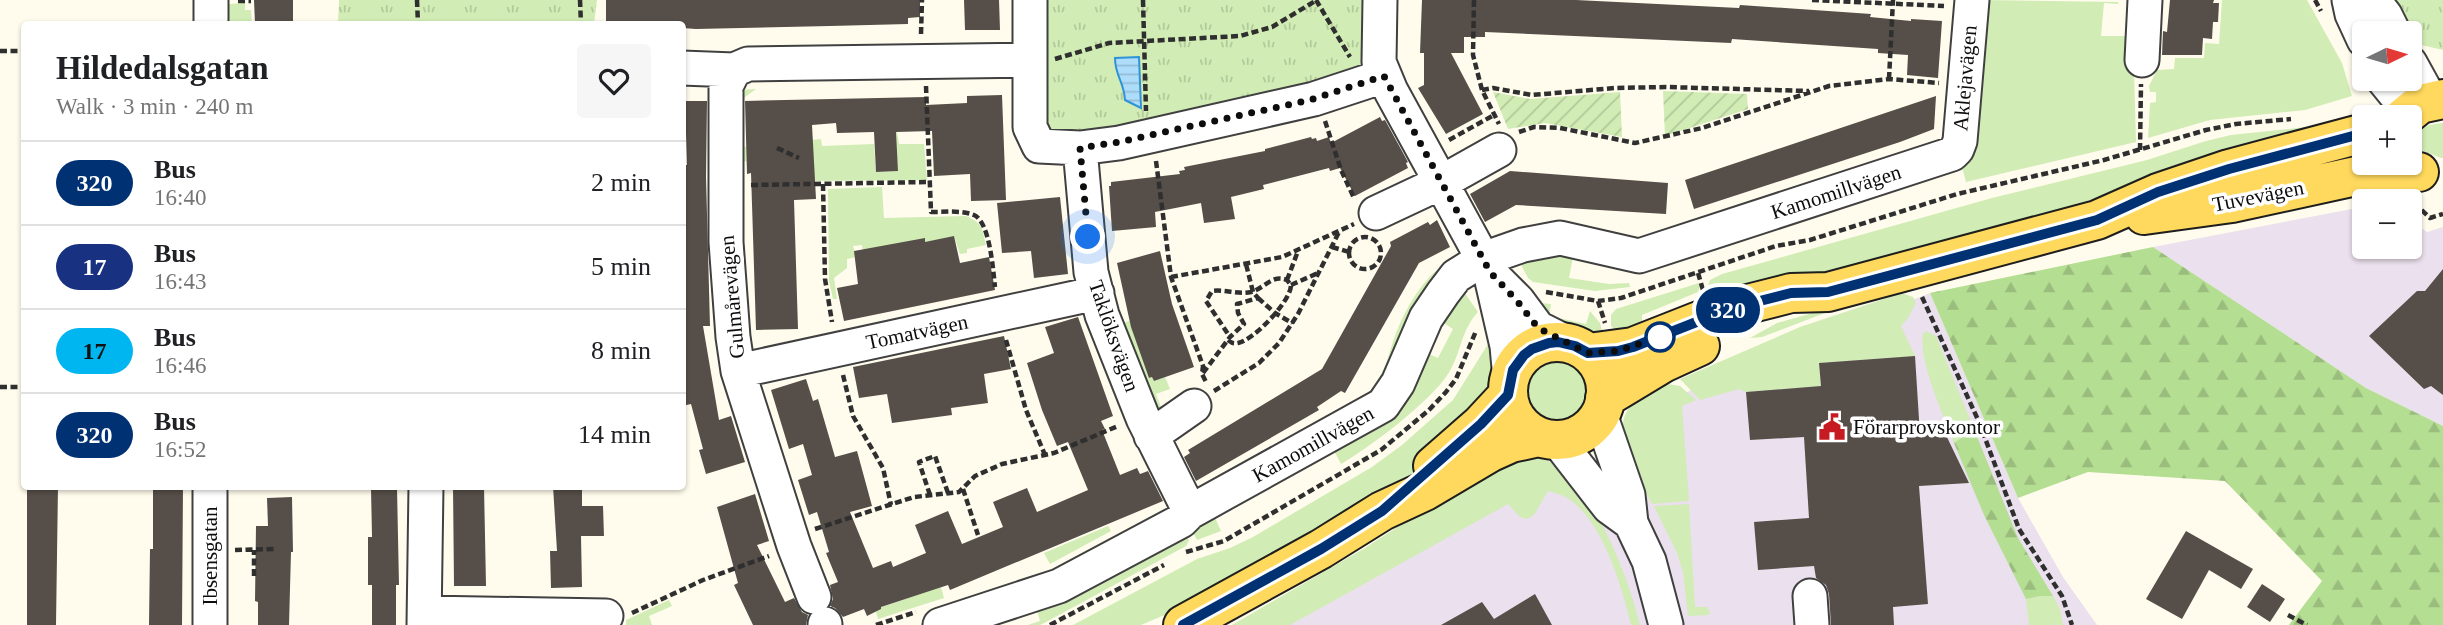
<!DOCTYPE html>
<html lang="en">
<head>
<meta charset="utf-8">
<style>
	:root { --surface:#fff; --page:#f6f6f6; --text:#202124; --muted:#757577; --line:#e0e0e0 }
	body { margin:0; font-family:"Times New Roman",serif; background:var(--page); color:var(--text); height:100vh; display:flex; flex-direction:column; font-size:26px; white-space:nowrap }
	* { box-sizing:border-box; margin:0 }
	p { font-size:23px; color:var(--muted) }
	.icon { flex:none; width:38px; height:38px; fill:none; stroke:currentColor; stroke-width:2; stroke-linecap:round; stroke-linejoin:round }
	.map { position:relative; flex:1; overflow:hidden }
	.panel { position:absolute; left:21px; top:21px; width:665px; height:469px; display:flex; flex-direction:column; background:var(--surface); border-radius:7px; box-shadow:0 2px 5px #0004 }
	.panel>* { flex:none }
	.badge { padding:0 14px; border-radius:23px; font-size:24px; line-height:46px }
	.needle { width:46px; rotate:85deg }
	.buttons { position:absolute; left:2352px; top:21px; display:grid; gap:14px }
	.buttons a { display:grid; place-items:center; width:70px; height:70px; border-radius:7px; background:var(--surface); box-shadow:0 2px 5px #0004; font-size:35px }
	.you { position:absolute; width:35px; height:35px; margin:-18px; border:5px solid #fff; border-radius:50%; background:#1a73e8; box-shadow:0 0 0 10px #1a73e833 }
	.map>.badge { position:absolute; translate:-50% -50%; box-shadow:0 0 0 4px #fff }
	.round { display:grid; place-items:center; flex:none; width:74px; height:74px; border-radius:7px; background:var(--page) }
	.overview { display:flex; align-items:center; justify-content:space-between; height:119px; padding:0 35px }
	h1 { font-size:33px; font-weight:800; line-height:52px }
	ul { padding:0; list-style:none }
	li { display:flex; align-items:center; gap:21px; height:84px; padding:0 35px; border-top:2px solid var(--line) }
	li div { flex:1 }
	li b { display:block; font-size:26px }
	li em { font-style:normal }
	li .badge { min-width:77px; font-weight:700; text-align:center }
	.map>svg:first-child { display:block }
	.industrial { fill:#ebe0ed }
	.grass { fill:#d1ecb4 }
	.forest { fill:url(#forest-firs) }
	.park { fill:url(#park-tufts) }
	.garden { fill:url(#garden-furrows) }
	.water { fill:url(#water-rules); stroke:#2f93d7; stroke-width:2 }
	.building { fill:#564e48 }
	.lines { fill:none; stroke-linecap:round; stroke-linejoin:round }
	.minor-casing { stroke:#404040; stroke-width:37 }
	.major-casing { stroke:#1e1e1e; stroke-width:42 }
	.path { stroke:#2f2f2f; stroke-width:4.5; stroke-dasharray:7 3.5; stroke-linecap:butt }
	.minor { stroke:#fff; stroke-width:33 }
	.major { stroke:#ffd95d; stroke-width:38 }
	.line-casing { stroke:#fff; stroke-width:16 }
	.line { stroke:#003273; stroke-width:10 }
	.walk { stroke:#0d0d0d; stroke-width:7; stroke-dasharray:0 12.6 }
	.stop-dot { fill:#fff; stroke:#003273; stroke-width:3.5 }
	.labels { text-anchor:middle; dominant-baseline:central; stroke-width:7; stroke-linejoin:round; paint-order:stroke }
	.street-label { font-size:21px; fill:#0d0d0d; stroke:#fff }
	.poi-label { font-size:21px; fill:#0d0d0d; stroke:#fff; text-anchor:start }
</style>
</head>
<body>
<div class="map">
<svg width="2443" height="625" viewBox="0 0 2443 625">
	<defs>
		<pattern id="forest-firs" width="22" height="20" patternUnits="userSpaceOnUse" patternTransform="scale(1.75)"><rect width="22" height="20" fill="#b4de92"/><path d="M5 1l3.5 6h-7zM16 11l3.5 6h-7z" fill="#9abd7d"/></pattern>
		<pattern id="park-tufts" width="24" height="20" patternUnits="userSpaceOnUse" patternTransform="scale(1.75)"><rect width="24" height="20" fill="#d1ecb4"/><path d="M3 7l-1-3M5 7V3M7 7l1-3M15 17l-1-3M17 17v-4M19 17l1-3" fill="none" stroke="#b2c99a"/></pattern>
		<pattern id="garden-furrows" width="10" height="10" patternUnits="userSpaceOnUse" patternTransform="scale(1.75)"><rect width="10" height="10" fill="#d1ecb4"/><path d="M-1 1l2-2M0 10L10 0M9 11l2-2" fill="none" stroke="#b2c99a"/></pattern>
		<pattern id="water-rules" width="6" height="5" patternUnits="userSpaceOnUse" patternTransform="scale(1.75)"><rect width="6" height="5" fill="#adddfb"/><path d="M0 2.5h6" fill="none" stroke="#94bcd6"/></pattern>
	</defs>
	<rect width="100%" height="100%" fill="#fffced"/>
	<path class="industrial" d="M2352,209H2364V247H2410V220L2427,232L2443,227V426L2366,388L2153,247Z
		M1930,293L2018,498L2063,577L2097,625H1265L1628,440L1634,419L1709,381Z"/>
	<path class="grass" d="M1980,0L2118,2V4L2104,3L2101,36H2133L2136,142L1966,182L1960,160Z
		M2222,0H2307L2342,63L2352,96L2305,110L2210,120L2148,138L2150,103L2156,102V92H2150L2149,86L2157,70L2174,69L2175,58H2204L2205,43L2219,44Z
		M245,3V10H251L252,24H224L226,8L229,4Z
		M756,89L741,100L743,147L821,139L822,146L874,144L876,172L898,171L897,159L887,132H897L899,144H924L927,180L809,181L774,162L738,161L739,90Z
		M2344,119L2170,173L2007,228L1829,275L1709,301L1706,292L1710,280L1722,274L1992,198L2147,160L2206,141L2231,135L2316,126Z
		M2443,123V158H2441L2421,150C2411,130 2426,124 2443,123Z
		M882,187L884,218L966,216C983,223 982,229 986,245L967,249V253L960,254L954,236L944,239L946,250L863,252L862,245L853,246L856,257L847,259V268L834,278L837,299H833L829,281L828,189Z
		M1575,247L1569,278L1609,284L1629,283L1630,287L1595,291L1533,282L1528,278L1518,259Z
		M1446,263L1378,390L1196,492L1364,397C1381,381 1385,367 1392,345C1401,316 1420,280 1446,263Z
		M1699,283L1700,287L1698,292L1642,315V321L1625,329L1615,330L1611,326V315L1616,309Z
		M1459,285L1478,312C1461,330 1461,354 1448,374C1430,402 1370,447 1341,464L1330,443L1422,351L1438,358L1453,329L1435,317Z
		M1902,293L1913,297L1916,303L1908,318L1901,326L1915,356L1819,363L1821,386L1746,392L1739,389L1700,400L1680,379L1800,327Z
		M1540,303L1551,304L1549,316L1586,324L1590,311L1600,323L1605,342H1596L1572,332L1554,329L1545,323L1533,309L1534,306Z
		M1838,306V308L1762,337L1750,338L1777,323Z
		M1135,319L1149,378L1152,377L1154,381L1165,377L1170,389L1156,394L1164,415L1155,417L1120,324Z
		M1926,331L1936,336L1974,429L1954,443C1944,416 1918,361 1923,334Z
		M1495,333L1502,351L1493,392L1432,459L1399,483L1174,611L1141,625H1073L1197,559L1230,548L1253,537L1372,467L1402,445L1453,400Z
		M1525 391a31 31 0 1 1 62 0a31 31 0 1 1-62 0Z
		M1668,384L1680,386L1696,400L1682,406L1689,501L1652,504C1639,477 1605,428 1634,403C1643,394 1656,389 1668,384Z
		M1537,455C1591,475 1627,573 1640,625H1631C1622,587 1603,522 1569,499C1563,495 1555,493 1548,491L1534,515L1527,519L1520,517L1508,504L1290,625H1232L1365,548L1486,470Z
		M1689,504L1695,607H1707L1710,613L1708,615L1688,616L1683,572L1677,553L1654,506Z
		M1212,511L1221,531L1197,540L1189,525Z
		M1108,526L1111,531L1050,564L1044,553Z
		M1184,533L1189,540L1186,546L1046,622L1040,625H1028L1040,621L1037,610Z
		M941,587L944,598L878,619L876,612L881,607Z
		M2040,596H2053L2060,609L2063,625H2029L2026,599Z
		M669,600L672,606L649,616L652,625H626V620Z"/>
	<path class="forest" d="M2153,247L2366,388L2443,426V625H2289L2322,581L2225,481L2088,472L2018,498L1930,293Z
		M1974,429L2018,538L2053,596H2040L2026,599L1984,515L1954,443Z"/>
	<path class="park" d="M339,0H597L594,24H338Z
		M1040,0H1371L1368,66L1356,76L1095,137L1044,130Z
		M2381,0H2443V50L2417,44Z"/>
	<path class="garden" d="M1663,91L1747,94L1748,109L1665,136Z
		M1493,92L1530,99L1620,92L1622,137L1545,123L1508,129Z"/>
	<path class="water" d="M1139,57L1141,108L1125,100C1124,81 1115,76 1115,58Z"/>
	<path class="building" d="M254,0H293V24H255Z
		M606,0H920V17L908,18V24L830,26L696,29L682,28V24H606Z
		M964,0H999L1000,30H965Z
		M1422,0H1576L1739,8L1740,5L1871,14L1870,17L1911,21V19L1942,21L1938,78L1907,75L1908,55L1878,53V49L1732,39L1731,43L1485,32V37H1464V53H1451L1483,114L1446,134L1418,88L1424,85V53H1420Z
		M2170,0H2214L2213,3H2219L2218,22H2213L2212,39L2203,38L2202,55H2162L2163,31L2167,32Z
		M1002,95L1006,200L971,201L970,174L934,176L932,131L896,132L898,171L876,172L874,132L837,133L836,123L812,125L816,199L794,200L798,329L756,330L751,173L747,174L745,101L926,97V105L967,103V96Z
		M1936,96L1934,129L1900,142L1694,209L1685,180Z
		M685,101H707L706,177L710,326H703L719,420L731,416L745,462L706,474L699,450L703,449L691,404L682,406V165H687Z
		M1380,117L1382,121L1385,120L1408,162L1406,163L1408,168L1355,196L1340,168L1330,171L1329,168L1263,185L1264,189L1231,197L1235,219L1204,223L1201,203L1155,212L1156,227L1112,231L1109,186H1111V182L1180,174L1179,171L1185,170L1184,167L1265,151V149L1311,137L1312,139L1316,138L1317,141L1329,137L1331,143Z
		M1510,171L1668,183L1666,214L1516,205L1485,222L1470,194Z
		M1060,197L1068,274L1034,278L1031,251L1002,253L997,203Z
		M1437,220L1450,247L1419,263L1345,393L1341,391L1317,407L1319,410L1196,481L1184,457L1190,453L1188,450L1322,369L1391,246L1390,242L1428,222L1430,225Z
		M954,236L960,263L989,257L995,290L844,321L837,288L858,284L854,251L925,238V242Z
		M1160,251L1172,304L1194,367L1154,381L1152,377L1149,378L1131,327L1117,263Z
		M2443,269V395L2431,386L2424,389L2369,336L2417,291H2425Z
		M1078,317L1113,416L1101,421L1105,429L1102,430L1120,475L1137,468L1140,474L1148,471L1163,501L950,590L948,585L881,607V609L867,616L864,609L843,617L835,608L830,606L833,599L830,585L838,582L826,553L829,552L817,512L809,515L798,480L812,475L803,444L789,449L771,390L806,379L813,401L818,399L835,457L857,451L872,506L850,512L873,568L891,561L893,567L926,553L915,525L948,511L962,544L1003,527L993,502L1027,488L1037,512L1088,490L1068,442L1057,446L1042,410L1027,363L1054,353L1045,327Z
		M1004,336L1011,369L984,374L988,403L951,408L952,415L892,423L887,394L859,398L853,367Z
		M1915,356L1920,435L1945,433L1969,483L1919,486L1928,604L1893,607L1894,625H1831L1829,594L1826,585L1816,578L1814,566L1758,570L1754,522L1809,518L1804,437L1750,440L1746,392L1821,386L1819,363Z
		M27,486H58L56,625H27Z
		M153,486H183L182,625H149L150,549H153Z
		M453,486H484L486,586H454Z
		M553,486H582V506H603L604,536H581L582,587L551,588L550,551H557Z
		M371,488H397L399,585H396V625H372V585H368V537H372Z
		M755,494L769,541L757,545L785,602L794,598L802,612L808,615L806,625H753L734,585L738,583L717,507Z
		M292,497L293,552H291L289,625H258V602L255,601L256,526H268L267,498Z
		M2186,531L2253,569L2241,589L2209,570L2182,619L2146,599Z
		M2262,584L2285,599L2270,622L2247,607Z
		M1535,594L1552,625H1441L1482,602L1494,619Z"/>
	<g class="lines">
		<defs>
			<path id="minor" d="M1030,0V127L1039,146L1080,148L1119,143L1314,99L1384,76
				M1380,0L1379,62L1391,91L1490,272L1507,346L1510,379
				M2349,0L2352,14L2364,40
				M2373,0L2385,15L2394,33
				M211,24V0
				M2142,60L2145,0
				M2410,63L2431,101
				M682,68L734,70L748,64L1030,60
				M734,70L726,86V242L733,337L738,371L794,546L814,597
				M2383,79L2409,111
				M1080,148L1091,272L1102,315L1143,418L1190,512
				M1376,213L1442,182L1499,150
				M1493,276L1518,301L1538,328L1568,343
				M738,371L1097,293
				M1600,414L1628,495L1631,523L1649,561L1666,625
				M1151,436L1194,406
				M1557,440L1609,507L1631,523
				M1810,596L1812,625
				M425,613L606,616
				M825,624V625
				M210,625V486
				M424,625L426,486
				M940,625L1059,586L1181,521L1190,512L1208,502L1383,405L1398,383L1426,318L1443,293L1456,276L1483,259L1523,245L1560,238L1639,256L1952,154L1957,149L1960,141L1972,0"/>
			<path id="major" d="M2404,117L2420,104L2443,99
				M2144,215L2232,203L2379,171L2419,172
				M1508 391a49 49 0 1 1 98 0a49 49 0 1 1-98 0Z
				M1588,353L1633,347L1732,308L1791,293L1828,292L2097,220L2158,193L2229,169L2364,133
				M1605,398L1663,363L1700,346
				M1433,466L1481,424L1508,395
				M1183,625L1321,549L1382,511L1425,491L1491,452L1511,443L1539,437"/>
		</defs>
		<use href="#minor" class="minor-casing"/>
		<use href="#major" class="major-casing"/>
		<path class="path" d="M417,0L418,24
			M580,0L581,24
			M1143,0L1146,111
			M1316,0L1350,57
			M1474,0L1473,55L1482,90L1499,124
			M1812,0L1944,6
			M2315,0L2321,11
			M238,1H251
			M921,34L922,0
			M0,51H24
			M1055,59L1109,43L1240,36L1272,27L1317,0
			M1889,79L1893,0
			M926,86L931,212C945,212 961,210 974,215C990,222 993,270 995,287
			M1482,90L1493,88L1532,95L1615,88L1666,87L1809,91
			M1325,121L1341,170L1354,198
			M1519,132L1534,127L1560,128L1635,143L1702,128L1829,86L1889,79L1939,83
			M1449,140L1494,115
			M777,148L799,158
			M2140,150L2141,84
			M1156,161L1171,277L1203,366L1202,374L1206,382
			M823,184L825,279L832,322
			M751,185L928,182
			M2414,203L2430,218L2443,214
			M1349 253a16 16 0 1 1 32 0a16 16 0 1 1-32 0Z
			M1332,247L1349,252
			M1698,273L1703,290
			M1171,277L1282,257L1354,224
			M1287,280L1298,251
			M1291,285L1318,273
			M1546,292L1598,301L1621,298L1776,246L1810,240L1957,194L2104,160L2206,130L2236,124L2291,119
			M1922,297L1979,422L2019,529L2062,596L2072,625
			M1258,298L1275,313L1292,323
			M1598,301L1605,323
			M1006,340L1026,410L1045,455
			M1228,340C1232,343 1233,344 1238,343C1254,340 1291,301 1291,285L1287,280C1272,274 1265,288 1251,292C1238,295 1225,289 1212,291L1206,301L1230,337
			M1203,373L1230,337L1244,324L1238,313L1237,304L1258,298L1253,292L1246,264
			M843,375L853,416L883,468L891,505
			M0,387H24
			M1214,391L1259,363L1279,343L1298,314L1339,232
			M963,489L978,535
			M930,495L919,462L935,456L948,493
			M815,529L914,497L959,492L975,476L1002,464L1054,453L1118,426
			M235,550L276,549
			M1186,552L1224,541L1381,450L1429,410L1446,392L1456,379L1476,331
			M254,576V550
			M632,613L703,580L769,556
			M2288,615L2307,625
			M876,625L916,612
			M1050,625L1164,565"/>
		<use href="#minor" class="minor"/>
		<use href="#major" class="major"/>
	</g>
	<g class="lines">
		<defs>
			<path id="line" d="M1183,625L1321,549L1382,511L1481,424L1508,395L1513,370L1524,355L1532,349L1549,343L1558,342L1575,346L1588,353L1618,351L1633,347L1732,308L1791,293L1828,292L2097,220L2158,192L2229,169L2364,133"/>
		</defs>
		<use href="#line" class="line-casing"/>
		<use href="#line" class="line"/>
		<path class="walk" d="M1088,237L1080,148L1119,142L1310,100L1384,76L1490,272L1518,302L1538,328L1588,353L1618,351L1660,337"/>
	</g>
	<defs>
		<symbol id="civic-bare" viewBox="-9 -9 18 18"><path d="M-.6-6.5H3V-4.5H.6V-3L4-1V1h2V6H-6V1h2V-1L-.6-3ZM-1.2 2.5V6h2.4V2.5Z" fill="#c71b22" stroke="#fff" stroke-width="2.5" paint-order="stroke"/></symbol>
	</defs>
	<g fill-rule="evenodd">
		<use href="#civic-bare" x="1813" y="408" width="38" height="38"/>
	</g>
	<circle class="stop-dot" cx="1660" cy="337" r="14"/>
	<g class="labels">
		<g class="street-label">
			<text transform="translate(1965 78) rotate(-85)">Aklejavägen</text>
			<text transform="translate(1836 192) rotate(-18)">Kamomillvägen</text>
			<text transform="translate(2258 196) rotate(-11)">Tuvevägen</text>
			<text transform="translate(732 297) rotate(-95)">Gulmårevägen</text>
			<text transform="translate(917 332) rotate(-12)">Tomatvägen</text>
			<text transform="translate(1114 336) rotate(71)">Taklöksvägen</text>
			<text transform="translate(1313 444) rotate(-29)">Kamomillvägen</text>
			<text transform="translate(210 556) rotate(-90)">Ibsensgatan</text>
		</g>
		<g class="poi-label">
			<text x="1853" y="427">Förarprovskontor</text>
		</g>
	</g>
</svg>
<div class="buttons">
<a><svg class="needle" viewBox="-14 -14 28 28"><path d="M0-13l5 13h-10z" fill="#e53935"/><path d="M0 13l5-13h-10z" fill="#757577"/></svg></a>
<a>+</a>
<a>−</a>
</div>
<div class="you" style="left:1088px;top:237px"></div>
<b class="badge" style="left:1728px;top:310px;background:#003273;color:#fff">320</b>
<section class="panel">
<div class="overview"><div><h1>Hildedalsgatan</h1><p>Walk · 3 min · 240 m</p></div><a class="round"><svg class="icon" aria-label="heart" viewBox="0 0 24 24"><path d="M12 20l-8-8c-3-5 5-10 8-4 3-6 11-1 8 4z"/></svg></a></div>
<ul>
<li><span class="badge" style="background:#003273;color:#fff">320</span><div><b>Bus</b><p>16:40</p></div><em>2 min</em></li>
<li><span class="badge" style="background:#183181;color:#fff">17</span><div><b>Bus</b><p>16:43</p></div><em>5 min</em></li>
<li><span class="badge" style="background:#00b6f1;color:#111">17</span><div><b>Bus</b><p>16:46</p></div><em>8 min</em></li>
<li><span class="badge" style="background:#003273;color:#fff">320</span><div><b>Bus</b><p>16:52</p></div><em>14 min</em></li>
</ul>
</section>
</div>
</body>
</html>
